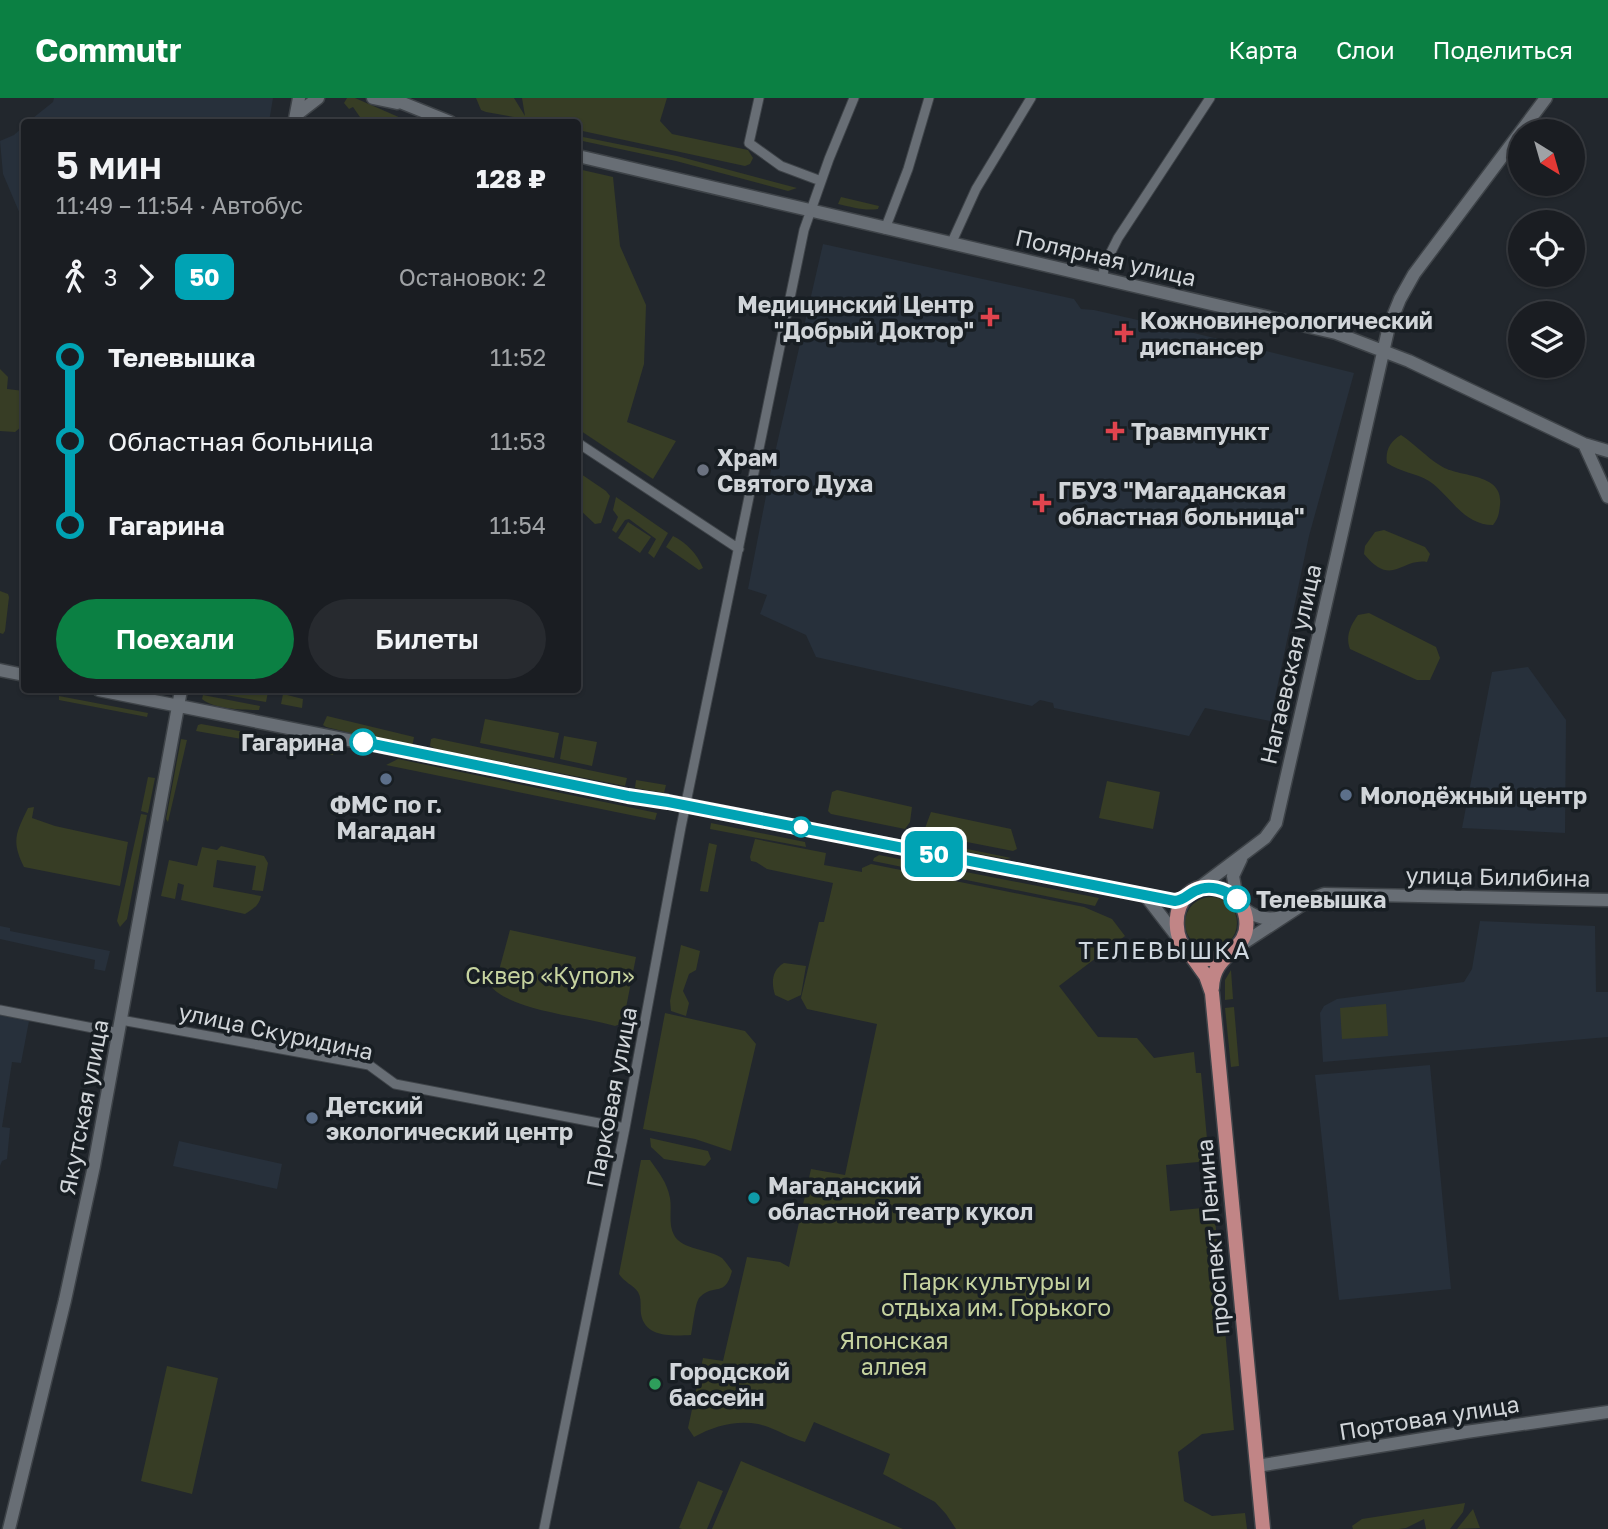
<!DOCTYPE html>
<html lang="ru">
<head>
<meta charset="utf-8">
<style>
	:root { --surface:#1a1d22; --page:#272a2f; --text:#f1f3f6; --muted:#9fa2a5; --line:#383b40; --accent:#0b8043 }
	body { margin:0; font-family:"Golos Text",sans-serif; background:var(--page); color:var(--text); height:100vh; display:flex; flex-direction:column; font-size:26px; white-space:nowrap }
	* { box-sizing:border-box; margin:0 }
	p { font-size:23px; color:var(--muted) }
	.icon { flex:none; width:38px; height:38px; fill:none; stroke:currentColor; stroke-width:2; stroke-linecap:round; stroke-linejoin:round }
	.map { position:relative; flex:1; overflow:hidden }
	.details { position:absolute; left:21px; top:21px; width:560px; height:574px; display:flex; flex-direction:column; background:var(--surface); border-radius:7px; box-shadow:0 2px 5px #0004,0 0 0 2px var(--line) }
	.details>* { flex:none }
	.badge { padding:0 14px; border-radius:10px; font-size:24px; line-height:46px }
	.needle { width:46px; rotate:143deg }
	.fabs { position:absolute; left:1508px; top:21px; display:grid; gap:14px }
	.fabs a { display:grid; place-items:center; width:77px; height:77px; border-radius:50%; background:var(--surface); box-shadow:0 2px 5px #0004,0 0 0 2px var(--line); font-size:35px }
	.map>.badge { position:absolute; translate:-50% -50%; box-shadow:0 0 0 4px #fff }
	.legs { display:flex; align-items:center; gap:10px; height:77px; padding:0 35px; font-size:23px }
	.legs p { margin-inline-start:auto }
	.summary { display:flex; align-items:center; justify-content:space-between; height:119px; padding:0 35px }
	h1 { font-size:38px; font-weight:600; line-height:52px }
	.primary-button { display:flex; gap:14px; margin-top:auto; padding:14px 35px }
	.primary-button a { flex:1; height:80px; border-radius:42px; background:var(--accent); color:#fff; font-size:28px; font-weight:600; line-height:80px; text-align:center }
	.primary-button a+a { background:var(--page); color:var(--text) }
	ul { padding:0 35px; list-style:none }
	li { display:flex; align-items:center; gap:24px; height:84px; font-size:26px }
	li i { display:grid; place-items:center; width:10px; height:100%; margin:0 9px; background:currentColor }
	li i::after { content:''; width:18px; height:18px; margin:-9px; border:5px solid; border-radius:50%; background:var(--surface) }
	li p { margin-inline-start:auto }
	li:first-child i { background:linear-gradient(#0000 50%,currentColor 0) }
	li:last-child i { background:linear-gradient(currentColor 50%,#0000 0) }
	header { display:flex; align-items:center; gap:42px; box-sizing:border-box; height:98px; padding:0 35px; background:var(--accent); color:#fff }
	header strong { font-size:33px }
	nav { display:flex; gap:38px; margin-inline-start:auto; font-size:24px }
	.map>svg:first-child { display:block }
	.built { fill:#27303b }
	.green { fill:#373d25 }
	.lines { fill:none; stroke-linecap:round; stroke-linejoin:round }
	.street-casing { stroke:#3e4348; stroke-width:11 }
	.secondary-casing { stroke:#3e4348; stroke-width:15 }
	.primary-casing { stroke:#3e4348; stroke-width:17 }
	.street { stroke:#686e75; stroke-width:9 }
	.secondary { stroke:#686e75; stroke-width:12 }
	.primary { stroke:#c18586; stroke-width:14 }
	.line-1-casing { stroke:#fff; stroke-width:16 }
	.line-1 { stroke:#00a3b4; stroke-width:10 }
	.health-dot { fill:#e0444e; stroke:#181e23; stroke-width:2.5 }
	.worship-dot { fill:#6b7280; stroke:#181e23; stroke-width:2.5 }
	.stop-1-dot { fill:#fff; stroke:#00a3b4; stroke-width:3.5 }
	.service-dot { fill:#5c6f8a; stroke:#181e23; stroke-width:2.5 }
	.culture-dot { fill:#0f9aa8; stroke:#181e23; stroke-width:2.5 }
	.leisure-dot { fill:#2e9e5b; stroke:#181e23; stroke-width:2.5 }
	.labels { text-anchor:middle; dominant-baseline:central; stroke-width:7; stroke-linejoin:round; paint-order:stroke }
	.street-label { font-size:23px; fill:#d1d5d9; stroke:#181e23 }
	.poi-label { font-size:23px; font-weight:bold; fill:#d1d5d9; stroke:#181e23; text-anchor:start }
	.stop-label { font-size:23px; font-weight:bold; fill:#d1d5d9; stroke:#181e23; text-anchor:end }
	.park-label { font-size:23px; fill:#c6d39f; stroke:#181e23 }
	.neighbourhood-label { font-size:24px; letter-spacing:2px; fill:#d0d8e0; stroke:#181e23 }
</style>
</head>
<body>
<header>
<strong>Commutr</strong>
<nav><a>Карта</a><a>Слои</a><a>Поделиться</a></nav>
</header>
<div class="map">
<svg width="1608" height="1431" viewBox="0 0 1608 1431">
	<rect width="100%" height="100%" fill="#22272d"/>
	<path class="built" d="M54,0H273L269,24H28L53,4Z
		M24,28V135L20,116L3,76L0,43L14,37Z
		M823,146L1074,201L1081,211L1094,212L1186,233L1354,275L1309,438L1270,623L1205,610L1189,638L1054,610L1053,605L1040,602L1032,608L816,559L806,537L760,516L767,497L748,491L771,372Z
		M1528,569L1566,622L1565,735L1462,730L1492,574Z
		M1480,823L1595,828L1596,894H1608V939L1323,964L1320,915L1324,908L1337,901L1464,884L1472,871Z
		M0,828L10,830V833L110,853L105,873L94,871L95,862L0,841Z
		M0,916L29,923L21,965L12,964L2,1029L10,1030L7,1061L2,1063L0,1068Z
		M1430,967L1451,1191L1339,1202L1315,977Z
		M179,1043L282,1066L277,1091L173,1068Z"/>
	<path class="green" d="M347,0H355L410,24H359L362,22L353,9L349,11L344,5Z
		M476,0H514L525,18L522,0H667L660,23L672,36L748,52L753,60L750,66L745,68L578,32V24H541L486,14L481,12Z
		M578,38L677,58L797,90L788,93L676,63L578,42Z
		M578,71L613,79L620,148L646,207L644,266L627,324L676,343L653,381L578,331Z
		M841,99L879,108L878,111C864,113 852,109 838,106Z
		M0,271L8,279L7,291L24,293L23,317L19,321L21,329L15,334L0,333Z
		M1401,337C1415,346 1426,359 1441,368C1459,380 1504,374 1500,407C1499,416 1498,421 1493,427C1463,427 1451,398 1429,383C1416,375 1400,374 1387,365C1385,353 1390,343 1401,337Z
		M578,374L606,393L610,398L601,425L595,426L578,410Z
		M616,399L668,435L654,460L648,455L656,441L629,421L625,422L616,435L612,432L618,419L613,412Z
		M628,424L651,439L640,455L618,440Z
		M1384,432L1425,449L1430,456L1427,464C1401,460 1392,490 1364,456L1365,448L1375,434Z
		M673,438C687,445 697,456 703,470L699,472L666,449Z
		M0,493L8,496L9,499L5,533L3,536L0,535Z
		M1369,515L1436,549L1440,560L1430,582H1417L1350,551C1345,538 1351,527 1358,517Z
		M214,592H254L268,594L266,604L214,595Z
		M283,596L303,601L302,610L281,606Z
		M203,597L260,608L259,612C243,612 214,611 202,601Z
		M59,598L148,615L147,619L59,602Z
		M327,618L414,639L412,650L326,629L323,627Z
		M485,621L559,635L554,660L480,645Z
		M201,626L321,648L334,654L333,657L196,633L198,627Z
		M564,638L597,644L592,668L560,661Z
		M434,640L627,680L625,688L436,651L430,648L431,641Z
		M181,641L187,642L168,724L166,721Z
		M398,661L657,715L655,722L386,667Z
		M148,679L155,680L148,715L141,713Z
		M636,682L666,687L664,695L635,690Z
		M1107,683L1160,694L1153,731L1099,720Z
		M837,692L912,709L910,724L905,731L831,716L828,713L832,694Z
		M34,709L32,720L55,728L128,744L120,788L24,769C11,743 16,735 28,710Z
		M931,714L1011,731L1017,751L1013,753L926,736L924,733Z
		M141,716L147,717L127,821L120,829L117,823Z
		M711,725L805,744L806,749L710,731Z
		M755,741L826,755L824,767L862,774V770L871,766L1084,809L1112,821L1125,838L1059,888L1098,939L1137,940L1154,960L1194,954L1196,975H1201L1209,1063L1166,1067L1170,1113L1214,1109L1234,1332L1202,1336L1178,1354L1184,1403L1212,1418L1245,1415L1247,1431H956L946,1416L935,1404L883,1376L890,1356L814,1324L805,1344C789,1340 775,1330 758,1326C736,1322 714,1328 694,1339L688,1330L703,1260L723,1263L747,1159L780,1164L789,1169L811,1071L845,1077L877,926L807,911L801,900L819,824H824L833,785L767,771L756,764L751,763L750,759Z
		M928,743L1011,760L1007,761L927,747Z
		M709,745L717,747L708,794L700,793Z
		M221,748L264,758L268,765L263,793L252,792L256,768L217,762L213,789L261,798C259,808 253,811 245,816L181,802L184,787L178,785L175,801L161,798L169,762L197,768L202,749L217,752Z
		M879,757L1099,800L1095,808L873,763L874,760Z
		M1185 825a26 26 0 1 1 52 0a26 26 0 1 1-52 0Z
		M510,832L636,859L623,925L615,928C583,918 509,913 490,887L498,876Z
		M681,847L700,853L696,872L689,876L683,893L689,905L686,918L671,913L670,903Z
		M784,865L806,868L801,897L788,903L775,897C771,884 772,872 784,865Z
		M1231,872L1233,901L1225,902V882Z
		M1386,906L1388,938L1342,941L1340,910Z
		M1234,909L1239,968L1231,969L1225,910Z
		M665,915L745,933L756,946L731,1053L695,1041L643,1031Z
		M650,1040L708,1053L711,1061L705,1068L664,1061L651,1049Z
		M641,1062H650C659,1075 667,1084 670,1100C672,1112 668,1126 674,1137C682,1152 709,1151 722,1160C726,1164 729,1169 732,1173C725,1200 714,1185 700,1199C695,1203 693,1228 691,1237C673,1238 645,1240 641,1216C640,1209 642,1201 638,1194C633,1187 624,1184 619,1176Z
		M167,1268L218,1280L192,1396L141,1383Z
		M741,1363L903,1431H712Z
		M698,1383L723,1393L707,1431H682L679,1430Z
		M1465,1405L1463,1414L1450,1431H1426L1424,1421L1406,1430L1399,1431H1353L1352,1428L1362,1421Z
		M1473,1411L1480,1430L1457,1431Z"/>
	<g class="lines">
		<defs>
			<path id="street" d="M759,0L749,45L781,68L821,83
				M885,131L908,71L929,0
				M951,146L976,91L1031,0
				M1103,180L1104,168L1118,140L1210,0
				M578,345L739,451
				M0,912L119,935
				M121,922L369,967L395,986L625,1030
				M544,1431L625,1030L681,729L804,132L829,61L854,0"/>
			<path id="secondary" d="M373,0L397,5
				M390,0L450,24
				M296,17L318,0
				M295,21L299,0
				M578,58L1336,235L1409,263L1584,346L1608,353
				M1584,346L1608,399
				M0,572L24,577
				M99,592L628,698L668,703L1175,803L1186,800
				M1196,792L1265,740L1276,725L1389,228L1400,201L1414,176L1546,0
				M1145,797L1179,841
				M1237,801L1233,778L1241,761
				M1241,808C1253,819 1265,823 1281,819
				M1239,848L1311,801L1324,796L1608,802
				M1257,1368L1466,1334L1608,1314
				M9,1431L65,1202L94,1068L181,592"/>
			<path id="primary" d="M1186,850L1206,878L1212,895L1263,1431
				M1212,890C1213,852 1251,855 1246,820C1244,807 1235,796 1223,792C1160,769 1161,886 1228,856"/>
		</defs>
		<use href="#street" class="street-casing"/>
		<use href="#secondary" class="secondary-casing"/>
		<use href="#primary" class="primary-casing"/>
		<use href="#street" class="street"/>
		<use href="#secondary" class="secondary"/>
		<use href="#primary" class="primary"/>
	</g>
	<g class="lines">
		<defs>
			<path id="line-1" d="M363,644L628,698L668,704L1175,803C1184,802 1187,797 1195,793C1209,786 1225,791 1237,801"/>
		</defs>
		<use href="#line-1" class="line-1-casing"/>
		<use href="#line-1" class="line-1"/>
	</g>
	<g class="health-dot">
		<path d="M986.5 208.5h7v7h7v7h-7v7h-7v-7h-7v-7h7z"/>
		<path d="M1120.5 224.5h7v7h7v7h-7v7h-7v-7h-7v-7h7z"/>
		<path d="M1111.5 322.5h7v7h7v7h-7v7h-7v-7h-7v-7h7z"/>
		<path d="M1038.5 394.5h7v7h7v7h-7v7h-7v-7h-7v-7h7z"/>
	</g>
	<circle class="worship-dot" cx="703" cy="372" r="7"/>
	<g class="stop-1-dot">
		<circle cx="363" cy="644" r="12"/>
		<circle cx="801" cy="729" r="9"/>
		<circle cx="1237" cy="801" r="12"/>
	</g>
	<g class="service-dot">
		<circle cx="386" cy="681" r="7"/>
		<circle cx="1346" cy="697" r="7"/>
		<circle cx="312" cy="1020" r="7"/>
	</g>
	<circle class="culture-dot" cx="754" cy="1100" r="7"/>
	<circle class="leisure-dot" cx="655" cy="1286" r="7"/>
	<g class="labels">
		<g class="street-label">
			<text transform="translate(1106 159) rotate(13)">Полярная улица</text>
			<text transform="translate(1290 566) rotate(-77)">Нагаевская улица</text>
			<text transform="translate(1498 778) rotate(1)">улица Билибина</text>
			<text transform="translate(276 933) rotate(12)">улица Скуридина</text>
			<text transform="translate(611 999) rotate(-79)">Парковая улица</text>
			<text transform="translate(83 1009) rotate(-79)">Якутская улица</text>
			<text transform="translate(1212 1139) rotate(-95)">проспект Ленина</text>
			<text transform="translate(1429 1319) rotate(-9)">Портовая улица</text>
		</g>
		<g class="poi-label">
			<text x="974" y="206" text-anchor="end">Медицинский Центр<tspan x="974" dy="26">"Добрый Доктор"</tspan></text>
			<text x="1140" y="222">Кожновинерологический<tspan x="1140" dy="26">диспансер</tspan></text>
			<text x="1131" y="333">Травмпункт</text>
			<text x="717" y="359">Храм<tspan x="717" dy="26">Святого Духа</tspan></text>
			<text x="1058" y="392">ГБУЗ "Магаданская<tspan x="1058" dy="26">областная больница"</tspan></text>
			<text x="1360" y="697">Молодёжный центр</text>
			<text x="386" y="706" text-anchor="middle">ФМС по г.<tspan x="386" dy="26">Магадан</tspan></text>
			<text x="326" y="1007">Детский<tspan x="326" dy="26">экологический центр</tspan></text>
			<text x="768" y="1087">Магаданский<tspan x="768" dy="26">областной театр кукол</tspan></text>
			<text x="669" y="1273">Городской<tspan x="669" dy="26">бассейн</tspan></text>
		</g>
		<g class="stop-label">
			<text x="344" y="644">Гагарина</text>
			<text x="1256" y="801" text-anchor="start">Телевышка</text>
		</g>
		<g class="park-label">
			<text x="550" y="877">Сквер «Купол»</text>
			<text x="996" y="1183">Парк культуры и<tspan x="996" dy="26">отдыха им. Горького</tspan></text>
			<text x="894" y="1242">Японская<tspan x="894" dy="26">аллея</tspan></text>
		</g>
		<g class="neighbourhood-label">
			<text x="1165" y="851">ТЕЛЕВЫШКА</text>
		</g>
	</g>
</svg>
<div class="fabs">
<a><svg class="needle" viewBox="-14 -14 28 28"><path d="M0-13l5 13h-10z" fill="#e53935"/><path d="M0 13l5-13h-10z" fill="#9fa2a5"/></svg></a>
<a><svg class="icon" aria-label="locate" viewBox="0 0 24 24"><circle cx="12" cy="12" r="6"/><path d="M12 2v4M12 18v4M2 12h4M18 12h4"/></svg></a>
<a><svg class="icon" aria-label="layers" viewBox="0 0 24 24"><path d="M12 4l9 5-9 5-9-5zM3 14l9 5 9-5"/></svg></a>
</div>
<b class="badge" style="left:934px;top:756px;background:#00a3b4;color:#fff">50</b>
<section class="details">
<div class="summary"><div><h1>5 мин</h1><p>11:49 – 11:54 · Автобус</p></div><b>128 ₽</b></div>
<div class="legs"><svg class="icon" aria-label="walk" viewBox="0 0 24 24"><circle cx="13" cy="4" r="2"/><path d="M13 8l-2 6 4 7M11 14l-3 7M7 12l3-4h3l4 4"/></svg>3<svg class="icon" aria-label="forward" viewBox="0 0 24 24"><path d="M9 5l7 7-7 7"/></svg><b class="badge" style="background:#00a3b4;color:#fff">50</b><p>Остановок: 2</p></div>
<ul>
<li><i style="color:#00a3b4"></i><b>Телевышка</b><p>11:52</p></li>
<li><i style="color:#00a3b4"></i><span>Областная больница</span><p>11:53</p></li>
<li><i style="color:#00a3b4"></i><b>Гагарина</b><p>11:54</p></li>
</ul>
<div class="primary-button"><a>Поехали</a><a>Билеты</a></div>
</section>
</div>
</body>
</html>
